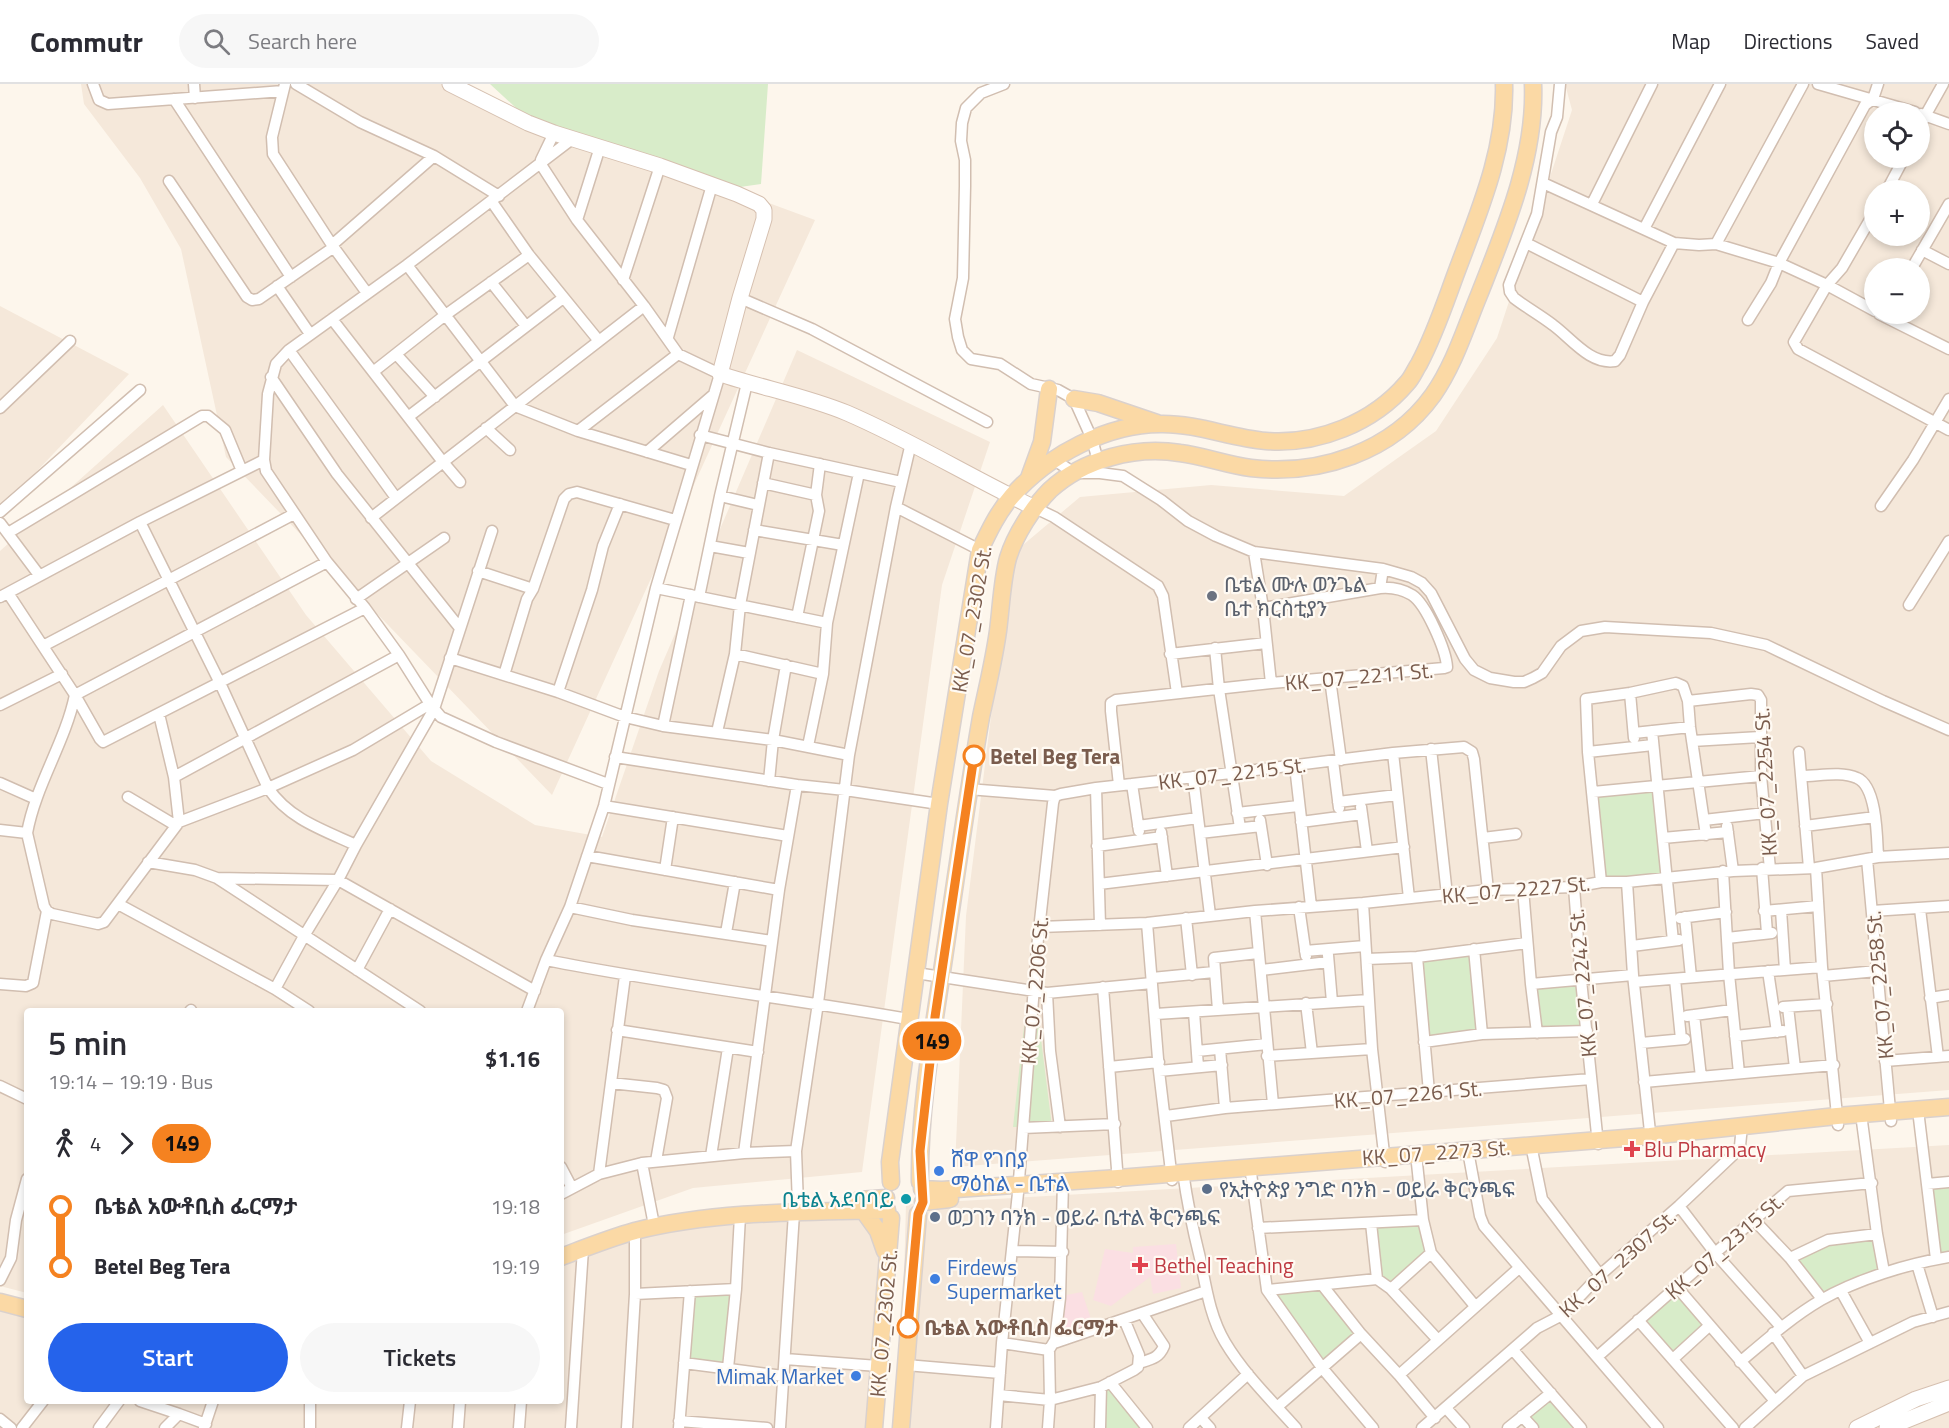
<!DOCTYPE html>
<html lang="en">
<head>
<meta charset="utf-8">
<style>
	:root { --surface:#fff; --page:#f7f7f7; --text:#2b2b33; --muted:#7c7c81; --line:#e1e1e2; --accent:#2563eb }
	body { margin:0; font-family:"Titillium Web","Noto Sans Ethiopic",sans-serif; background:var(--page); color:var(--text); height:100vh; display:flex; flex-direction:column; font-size:22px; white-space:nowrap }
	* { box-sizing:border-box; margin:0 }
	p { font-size:20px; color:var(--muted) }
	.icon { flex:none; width:33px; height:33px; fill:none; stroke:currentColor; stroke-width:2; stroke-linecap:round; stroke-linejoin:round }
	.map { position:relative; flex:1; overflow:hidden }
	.sheet { position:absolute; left:24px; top:924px; width:540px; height:396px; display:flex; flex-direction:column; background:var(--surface); border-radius:6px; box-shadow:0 3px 9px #0003 }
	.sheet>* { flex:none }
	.badge { padding:0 12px; border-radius:20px; font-size:21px; line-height:39px }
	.controls { position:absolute; left:1864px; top:18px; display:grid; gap:12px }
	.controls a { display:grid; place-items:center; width:66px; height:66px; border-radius:50%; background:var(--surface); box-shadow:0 3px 9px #0003; font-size:30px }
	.map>.badge { position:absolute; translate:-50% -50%; box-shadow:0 0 0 3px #fff }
	.legs { display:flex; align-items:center; gap:9px; height:66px; padding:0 24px; font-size:20px }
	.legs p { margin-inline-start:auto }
	.head { display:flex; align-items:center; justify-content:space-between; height:102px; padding:0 24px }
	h1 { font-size:33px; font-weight:600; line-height:45px }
	.cta { display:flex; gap:12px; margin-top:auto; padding:12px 24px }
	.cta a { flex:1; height:69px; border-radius:36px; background:var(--accent); color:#fff; font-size:24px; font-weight:600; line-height:69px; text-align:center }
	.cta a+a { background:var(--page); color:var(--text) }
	ul { padding:0 24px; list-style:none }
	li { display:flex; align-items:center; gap:21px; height:60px; font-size:22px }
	li i { display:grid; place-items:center; width:9px; height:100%; margin:0 8px; background:currentColor }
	li i::after { content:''; width:15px; height:15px; margin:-8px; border:4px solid; border-radius:50%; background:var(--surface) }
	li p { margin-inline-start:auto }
	li:first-child i { background:linear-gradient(#0000 50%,currentColor 0) }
	li:last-child i { background:linear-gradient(currentColor 50%,#0000 0) }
	header { display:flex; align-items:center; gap:36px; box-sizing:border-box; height:84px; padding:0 30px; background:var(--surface); border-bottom:2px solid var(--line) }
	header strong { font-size:28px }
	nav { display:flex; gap:33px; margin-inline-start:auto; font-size:21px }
	.search { width:420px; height:54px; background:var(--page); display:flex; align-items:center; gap:15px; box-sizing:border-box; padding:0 21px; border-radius:33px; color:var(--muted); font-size:22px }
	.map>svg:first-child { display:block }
	.residential { fill:#f5e8da; fill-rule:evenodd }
	.medical { fill:#fbdfe3 }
	.green { fill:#d8ecc9 }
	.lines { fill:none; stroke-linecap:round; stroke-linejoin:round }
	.street-casing { stroke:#d1beb0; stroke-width:13 }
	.secondary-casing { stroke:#d6c0b0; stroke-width:17 }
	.primary-casing { stroke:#dad1cd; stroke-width:19 }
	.street { stroke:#fff; stroke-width:10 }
	.secondary { stroke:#fff; stroke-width:15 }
	.primary { stroke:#fbd9a5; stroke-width:16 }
	.line-1-casing { stroke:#fff; stroke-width:14 }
	.line-1 { stroke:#f58220; stroke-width:9 }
	.worship-dot { fill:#6b7280; stroke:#fffaf3; stroke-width:2 }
	.stop-1-dot { fill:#fff; stroke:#f58220; stroke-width:3 }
	.health-dot { fill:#e0444e; stroke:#fffaf3; stroke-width:2 }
	.shop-dot { fill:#3f7fe0; stroke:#fffaf3; stroke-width:2 }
	.service-dot { fill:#5c6f8a; stroke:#fffaf3; stroke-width:2 }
	.culture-dot { fill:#0f9aa8; stroke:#fffaf3; stroke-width:2 }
	.labels { text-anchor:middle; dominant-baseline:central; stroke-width:4.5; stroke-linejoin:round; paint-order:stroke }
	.worship-label { font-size:21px; fill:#5b616d; stroke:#fffaf3; text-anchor:start }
	.street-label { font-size:21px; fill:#7a5c4d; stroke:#fffaf3 }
	.stop-label { font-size:21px; font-weight:bold; fill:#7a5c4d; stroke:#fffaf3; text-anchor:start }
	.health-label { font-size:21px; fill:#be3a42; stroke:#fffaf3; text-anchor:start }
	.shop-label { font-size:21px; fill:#366cbe; stroke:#fffaf3; text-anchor:start }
	.service-label { font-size:21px; fill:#4e5e75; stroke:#fffaf3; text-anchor:start }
	.culture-label { font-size:21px; fill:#0d838f; stroke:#fffaf3; text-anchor:end }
</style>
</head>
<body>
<header>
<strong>Commutr</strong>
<div class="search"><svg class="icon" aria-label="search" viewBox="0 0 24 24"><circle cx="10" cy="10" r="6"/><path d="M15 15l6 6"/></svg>Search here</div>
<nav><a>Map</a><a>Directions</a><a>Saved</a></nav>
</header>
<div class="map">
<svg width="1949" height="1344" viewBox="0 0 1949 1344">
	<rect width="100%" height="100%" fill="#fdf6ec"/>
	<path class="residential" d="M81,0H447L815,136L552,711L226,373L181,165L140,94L84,20Z
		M1565,0H1949V1006L955,1083L966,832L998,577L1017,466L1080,413L1211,401L1344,412L1436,347L1497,254L1572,26ZM1875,28H1920V74H1875ZM1875,106H1920V152H1875ZM1875,184H1920V230H1875Z
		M0,222L129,290L0,426Z
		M797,266L990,358L942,501L862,1088L693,1104L561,1151V927H27V1209L0,1202V467L163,321L306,531L431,677L535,741L602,753L659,587Z
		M1949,1061V1344H900L906,1120Z
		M882,1126L867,1344H0V1218L27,1225V1317H561V1173L635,1147Z"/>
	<path class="medical" d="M1176,1160L1181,1204L1153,1210L1150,1193L1111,1222L1093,1216L1105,1165L1133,1169V1163Z
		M1082,1208L1093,1241L1063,1249L1060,1244L1061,1212Z"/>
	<path class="green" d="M490,0H768L761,100L712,107L540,46Z
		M1658,702L1667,794L1601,798L1592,710Z
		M1474,865L1482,950L1424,958L1417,873Z
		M1581,896L1587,947L1537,949L1531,900Z
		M1035,907L1052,1043H1013L1025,933Z
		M1949,1098V1173L1936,1175L1927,1100Z
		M1423,1136L1431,1169L1391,1205L1377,1195L1371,1139Z
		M1877,1150L1884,1188L1822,1215L1790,1174L1828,1154Z
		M1323,1202L1361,1250L1323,1285L1267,1206Z
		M1676,1202L1709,1242L1673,1275L1638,1236Z
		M736,1205L728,1284L684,1279L690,1207Z
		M1110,1298L1147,1344H1100L1101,1303Z
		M1551,1309L1581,1344H1533L1522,1332Z"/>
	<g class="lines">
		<defs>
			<path id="street" d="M93,0L99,16L108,20L283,7
				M194,0L195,14
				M285,0L272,53L273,70L332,161L367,209
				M296,0L360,38L434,72L499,112
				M1004,0L981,9L966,24L962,39L961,57L965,76V102L963,194L955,235L958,253L962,266L971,275L1000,280L1031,300L1058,306L1074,315L1092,355L1098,377
				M1560,0L1557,33L1551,48L1537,130L1509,201L1510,208L1514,214C1527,224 1540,231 1553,241C1571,254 1590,281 1615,277L1620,271L1643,218L1674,159
				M1818,0L1915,28
				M174,15L291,193
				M1921,30L1949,40
				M1920,41L1943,0
				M572,55L407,181L289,266L276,280L268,310L264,376L266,387L327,478L365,524L399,571L430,620L441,633L496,658L608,700
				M541,76L554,49
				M169,97L247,213L252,216L259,215L334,163
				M1543,99L1674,159L1699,161L1716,160L1779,179L1827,201L1875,227
				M1887,106L1904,74
				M492,118L529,171L599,257
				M1592,120L1652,0
				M1875,127L1842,184L1827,201L1794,258L1798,265L1949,346
				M577,136L600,63
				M1644,145L1720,0
				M1526,159L1643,218
				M1716,160L1803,0
				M332,161L434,72
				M1922,166L1949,180
				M407,181L515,322L578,347L691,381
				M1912,184L1949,120
				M623,196L660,82
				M491,198L526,242
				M277,202L310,250
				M740,214L812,245L987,338
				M1879,230L1949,265
				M332,235L443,378L460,398
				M1748,236L1771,199L1779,179L1865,21L1873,15L1878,0
				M668,253L712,101
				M289,266L396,414
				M396,270L435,313
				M373,288L444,232L529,171
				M271,293L337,390L459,543
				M0,324L70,257
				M408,333L563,214
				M486,344L510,366
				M578,347L678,270
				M700,351L769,369L901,398
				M647,368L712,312
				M1053,375L1074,389H1100L1123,392L1161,416L1188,437L1216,452L1254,468L1383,485L1380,504
				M763,399L816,411
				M720,412L758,421
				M1881,422L1913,376L1949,315
				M896,423L980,466
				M1035,424L1054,433L1158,502L1163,512L1177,609
				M0,428L140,306
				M371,434L644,222
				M140,438L220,599L268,704C289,735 323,746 356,761
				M0,439L39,491
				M754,446L843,461
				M8,449L202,332H208L225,346L242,387
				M710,462L749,469
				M1254,468L1263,524L1271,599
				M1383,485L1411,493L1422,499L1431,509L1465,575L1474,586L1490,594L1514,598H1524L1533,594L1542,589L1561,562L1581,547L1605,543L1711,549L1766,561L1883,617L1949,646
				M478,487L533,505
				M656,504L827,539
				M8,509L75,611L100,655L103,658L365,524
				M0,513L140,438L264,376
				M699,513L720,412L747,299
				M356,515L444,454
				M1909,521L1949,457
				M797,533L819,427L816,411L820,380
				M43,562L294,430
				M1215,564L1219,605L1240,744
				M735,570L823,590
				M1170,570L1266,559
				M450,574L558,608L625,633L663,642L773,656L849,671
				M504,591L527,515L533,505L564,415L569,410L577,408L675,436
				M1330,595L1341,676
				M558,608L592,506L603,462L620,420
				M1630,609L1634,654
				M1688,617L1751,610L1758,611L1761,616V692L1770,785
				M0,621L62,590
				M159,630L174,693L179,738
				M663,642L691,511
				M1652,647L1673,857
				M717,648L735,570L740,521L769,369
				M1634,649L1690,643
				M1692,657L1760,653
				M808,662L823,590L827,539L859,389
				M1431,665L1447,811
				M1588,668L1653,661
				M1799,668L1809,784
				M1393,669L1409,814
				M615,673L797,701L845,706L939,720
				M1333,677L1339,724
				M1295,682L1311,822
				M1801,692C1819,692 1841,687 1857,694C1877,702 1877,754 1878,773
				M174,693L399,571
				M1193,693L1210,831
				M769,697L773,656L786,581
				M0,699L36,715
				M1132,700L1139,747
				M1119,701L1111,627V619L1116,616L1271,599L1444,584L1447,583C1446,566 1426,520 1412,511C1402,505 1391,503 1380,504L1263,524
				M1096,704L1100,841
				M968,705L1055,712L1061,710L1096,704L1231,689L1393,669L1464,663L1472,668L1474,675L1488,806
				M1593,708L1761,692
				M128,713L175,741
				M1338,718L1397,711
				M604,722L788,752
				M1361,723L1367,767
				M1237,729L1298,722
				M1260,736L1267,781
				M1704,736L1765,729
				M1301,738L1362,730
				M1138,742L1198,734
				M1727,742L1733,787
				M1805,742L1875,733
				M0,746L27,749L44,822L47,827L52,830L98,840L104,838L179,738L268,704L353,666L430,620
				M1161,748L1167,792
				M27,749C36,700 65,659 75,611L327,478
				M1200,749L1261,742
				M1483,754L1516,750
				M1663,754L1728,748
				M1097,762L1162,753
				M587,772L779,806
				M1867,775L1891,1037
				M148,778L195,786L217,794L420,927
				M1762,784L1767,849
				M1816,784L1822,883L1838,1041
				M665,786L673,733
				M1723,787L1729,890L1739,989
				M217,794L338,796L356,761L434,625L492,447
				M1601,798L1588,668L1586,615L1630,609L1676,599L1683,602L1688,617L1690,643L1706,751
				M1627,798L1633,891L1651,1057
				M1099,800L1404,763
				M1574,803L1581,896L1598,1060
				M1523,805L1531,900L1537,949
				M1363,819L1372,965L1385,1078
				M118,820L275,905L309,927
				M570,823L632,836L772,857
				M1299,823L1306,872
				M1920,825L1938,973
				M1781,826L1785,886
				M1255,827L1273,1020
				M1764,827L1818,822
				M1872,827L1949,822
				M1685,833L1691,893
				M1186,834L1192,891
				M1680,834L1726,828
				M1147,839L1159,987L1172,1096
				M1040,843L1147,839L1255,827L1363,819L1488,806L1574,803L1601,798H1627L1733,787L1816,784L1878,773L1949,769
				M726,849L735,798
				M1727,854L1772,849
				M1632,862L1679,856
				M1474,865L1482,950
				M1305,867L1365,862
				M1328,871L1332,918
				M1417,873L1429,1008
				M1367,875L1417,873L1527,859
				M546,876C666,900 788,914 908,935
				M357,886L390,825
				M1261,886L1328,878
				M1768,887L1777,948
				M916,889L1047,909L1152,899
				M1823,892L1877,887
				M1152,894L1214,888
				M1675,895L1681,955
				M1634,898L1822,883
				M0,900L26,902L33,899L47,827
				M1531,900L1633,891
				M1103,903L1118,1098
				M275,905L304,852L338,796L535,907
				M1047,909L1050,967L1060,1043
				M1930,914L1949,911
				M1306,919L1312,969
				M1783,923L1827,920
				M1788,923L1795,984
				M1218,926L1214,874L1258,869
				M190,927L191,926
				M527,927L546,876L570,823L604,722L656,504L720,290L678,270L644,222L577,136L540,79
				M1194,928L1198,983
				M1156,930L1369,916
				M1694,931L1701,993
				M1687,932L1732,926
				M617,946L758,968
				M1735,952L1783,947
				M1424,958L1482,950L1587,947
				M1641,959L1685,955
				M1220,965L1225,1024
				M1197,967L1267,960
				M1267,972L1372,965
				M1885,977L1949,972
				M1109,983L1159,978
				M1159,987L1222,981
				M1644,998L1834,981
				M611,999L657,1004L664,1006L667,1014L656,1077
				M0,1002L27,1015
				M1918,1026L1936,1175
				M1165,1029L1166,1032L1225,1024L1591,995
				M1861,1030L1877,1150L1884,1188
				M1023,1044L1115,1040
				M1531,1061L1542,1115L1600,1191
				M1468,1067L1480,1132L1484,1142L1658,1344
				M744,1069L779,806L797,701
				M1416,1070L1423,1136L1431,1169L1475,1222
				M711,1072L728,964
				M1250,1082L1267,1206L1323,1285L1373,1344
				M561,1083L572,1104
				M1183,1088C1187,1117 1193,1146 1200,1174C1206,1203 1210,1233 1225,1258C1244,1290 1272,1317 1296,1344
				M599,1090L625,892
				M1927,1100L1949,1098
				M561,1110L599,1090L642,1079
				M798,1121L796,1067L818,919L849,671L896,423L911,359
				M1679,1122L1715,1169L1781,1243
				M653,1136L642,1079L744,1069L796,1067
				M1754,1136L1790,1174L1822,1215
				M1371,1139L1377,1195L1391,1205L1438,1256
				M1258,1144L1423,1136
				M1012,1167L1063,1168
				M1790,1174L1828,1156L1877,1150
				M1917,1180L1933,1233
				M0,1196L11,1174L16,1136L27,1095
				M1323,1202L1361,1250L1399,1291L1435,1334
				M1676,1202L1775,1317
				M1391,1205L1431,1169
				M1267,1206L1377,1195
				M1841,1207L1870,1259
				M635,1210L736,1205
				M1638,1236L1733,1344
				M1773,1249L1803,1292
				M1002,1259L1049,1266
				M1054,1259L1206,1207
				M1513,1266L1581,1344
				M1597,1273L1715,1169L1788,1107L1872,1099
				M785,1275L878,1282
				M1673,1275L1709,1242
				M1740,1278C1766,1256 1792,1233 1821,1216C1858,1195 1907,1180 1949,1173
				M684,1279L783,1292
				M1139,1279C1152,1275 1159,1274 1164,1262L1142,1229
				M906,1281L1000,1289
				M728,1284L736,1205L740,1132
				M1399,1291L1519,1184
				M1110,1298L1147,1344
				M999,1311L1050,1316L1101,1303L1134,1286L1138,1283L1139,1271L1124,1235
				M140,1317L179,1330L165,1344
				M1277,1323L1361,1250
				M1446,1324L1464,1344
				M179,1330L206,1340
				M1522,1332L1533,1344
				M1201,1334L1210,1344
				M0,1335L11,1344
				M679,1337L767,1344
				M22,1344L43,1317
				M99,1344L119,1317
				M204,1344L213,1317
				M310,1344V1317
				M407,1344L410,1317
				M458,1344L460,1317
				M519,1344L521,1317
				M571,1344L583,1165
				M627,1344L635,1210V1147
				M679,1344L690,1207
				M780,1344L794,1129
				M996,1344L1002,1259L1018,1109L1037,864L1053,719L1055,712
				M1048,1344L1050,1316L1049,1266L1055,1256L1060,1214L1063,1098
				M1100,1344L1101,1303
				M1189,1344L1248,1290
				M1422,1344L1537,1244L1562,1231L1600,1191L1679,1122L1735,1069L1740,1062L1742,1042
				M1508,1344L1551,1309
				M1745,1344L1803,1292L1913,1238L1949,1228"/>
			<path id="secondary" d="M450,0L528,39L554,49L660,82L737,110L759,120L764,126V135L740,214L720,290C762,304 806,312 847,329C912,357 972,394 1035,424
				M1857,1344L1916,1315L1949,1304
				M1887,1344L1949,1319"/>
			<path id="primary" d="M1074,315L1098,319L1157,339
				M1029,394L1042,358L1049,305
				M891,1098L890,1078L939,720L980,466C989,447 998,428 1012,412C1048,371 1108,339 1163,340C1198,340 1231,354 1266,357C1318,361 1373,339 1407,299C1412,294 1415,286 1419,280C1434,252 1444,222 1455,192C1478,130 1506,67 1504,0
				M920,1098C919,1032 931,959 941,894C954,807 966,720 981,633C987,604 994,576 998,547C1001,524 1002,496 1008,474C1015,451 1033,423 1050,406C1084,375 1135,362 1180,369C1204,372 1227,381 1251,384C1319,392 1392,368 1433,311C1454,281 1465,245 1479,211C1505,145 1536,73 1533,0
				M922,1105L942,1106L1118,1094L1650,1052L1837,1032L1949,1023
				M859,1116L886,1114
				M923,1118L950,1115
				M863,1126L878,1147L885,1167
				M561,1173C585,1164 610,1154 635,1147C715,1127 804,1128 887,1126
				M0,1218L27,1225
				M874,1344L891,1134
				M901,1344L918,1130"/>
		</defs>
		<use href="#street" class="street-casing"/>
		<use href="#secondary" class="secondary-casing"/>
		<use href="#primary" class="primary-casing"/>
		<use href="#street" class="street"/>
		<use href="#secondary" class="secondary"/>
		<use href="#primary" class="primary"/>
	</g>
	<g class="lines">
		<defs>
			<path id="line-1" d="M908,1243L918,1130L923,1118L920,1067L935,933L974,672"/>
		</defs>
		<use href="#line-1" class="line-1-casing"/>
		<use href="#line-1" class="line-1"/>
	</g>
	<circle class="worship-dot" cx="1212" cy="512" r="6"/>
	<g class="stop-1-dot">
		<circle cx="974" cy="672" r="10"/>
		<circle cx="908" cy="1243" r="10"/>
	</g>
	<g class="health-dot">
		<path d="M1629 1056h6v6h6v6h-6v6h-6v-6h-6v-6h6z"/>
		<path d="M1137 1172h6v6h6v6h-6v6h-6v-6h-6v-6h6z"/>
	</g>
	<g class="shop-dot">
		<circle cx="939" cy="1087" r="6"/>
		<circle cx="935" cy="1195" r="6"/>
		<circle cx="856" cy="1292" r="6"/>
	</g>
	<g class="service-dot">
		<circle cx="1207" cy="1105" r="6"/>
		<circle cx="935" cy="1133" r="6"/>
	</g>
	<circle class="culture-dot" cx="906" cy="1115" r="6"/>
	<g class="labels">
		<g class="worship-label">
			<text x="1224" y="500">ቤቴል ሙሉ ወንጌል<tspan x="1224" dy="24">ቤተ ክርስቲያን</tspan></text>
		</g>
		<g class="street-label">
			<text transform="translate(971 535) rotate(-80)">KK_07_2302 St.</text>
			<text transform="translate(1359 592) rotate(-5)">KK_07_2211 St.</text>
			<text transform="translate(1232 689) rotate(-7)">KK_07_2215 St.</text>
			<text transform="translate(1765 698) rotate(-93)">KK_07_2254 St.</text>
			<text transform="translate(1516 805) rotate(-5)">KK_07_2227 St.</text>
			<text transform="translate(1582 899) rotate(-95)">KK_07_2242 St.</text>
			<text transform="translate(1879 901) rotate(-95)">KK_07_2258 St.</text>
			<text transform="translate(1034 906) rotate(-85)">KK_07_2206 St.</text>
			<text transform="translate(1408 1010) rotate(-5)">KK_07_2261 St.</text>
			<text transform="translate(1436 1068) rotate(-4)">KK_07_2273 St.</text>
			<text transform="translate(1724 1162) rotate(-41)">KK_07_2315 St.</text>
			<text transform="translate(1617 1179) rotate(-42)">KK_07_2307 St.</text>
			<text transform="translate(883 1239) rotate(-85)">KK_07_2302 St.</text>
		</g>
		<g class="stop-label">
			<text x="990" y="672">Betel Beg Tera</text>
			<text x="924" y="1243">ቤቴል አውቶቢስ ፌርማታ</text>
		</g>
		<g class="health-label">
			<text x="1644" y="1065">Blu Pharmacy</text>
			<text x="1154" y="1181">Bethel Teaching</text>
		</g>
		<g class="shop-label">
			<text x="951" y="1075">ሸዋ የገበያ<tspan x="951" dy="24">ማዕከል - ቤተል</tspan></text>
			<text x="947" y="1183">Firdews<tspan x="947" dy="24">Supermarket</tspan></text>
			<text x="844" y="1292" text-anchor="end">Mimak Market</text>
		</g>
		<g class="service-label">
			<text x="1219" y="1105">የኢትዮጵያ ንግድ ባንክ - ወይራ ቅርንጫፍ</text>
			<text x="947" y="1133">ወጋገን ባንክ - ወይራ ቤተል ቅርንጫፍ</text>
		</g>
		<g class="culture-label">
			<text x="894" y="1115">ቤቴል አደባባይ</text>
		</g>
	</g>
</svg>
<div class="controls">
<a><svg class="icon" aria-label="locate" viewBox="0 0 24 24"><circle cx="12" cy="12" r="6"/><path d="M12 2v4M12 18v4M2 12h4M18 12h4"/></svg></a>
<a>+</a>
<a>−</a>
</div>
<b class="badge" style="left:932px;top:957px;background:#f58220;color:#111">149</b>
<section class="sheet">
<div class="head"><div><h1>5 min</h1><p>19:14 – 19:19 · Bus</p></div><b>$1.16</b></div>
<div class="legs"><svg class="icon" aria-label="walk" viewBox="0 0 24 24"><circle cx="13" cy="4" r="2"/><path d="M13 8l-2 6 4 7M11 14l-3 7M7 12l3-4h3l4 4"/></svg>4<svg class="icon" aria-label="forward" viewBox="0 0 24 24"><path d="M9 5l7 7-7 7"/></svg><b class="badge" style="background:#f58220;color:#111">149</b></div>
<ul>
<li><i style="color:#f58220"></i><b>ቤቴል አውቶቢስ ፌርማታ</b><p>19:18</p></li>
<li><i style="color:#f58220"></i><b>Betel Beg Tera</b><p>19:19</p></li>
</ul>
<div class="cta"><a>Start</a><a>Tickets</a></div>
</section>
</div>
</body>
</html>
